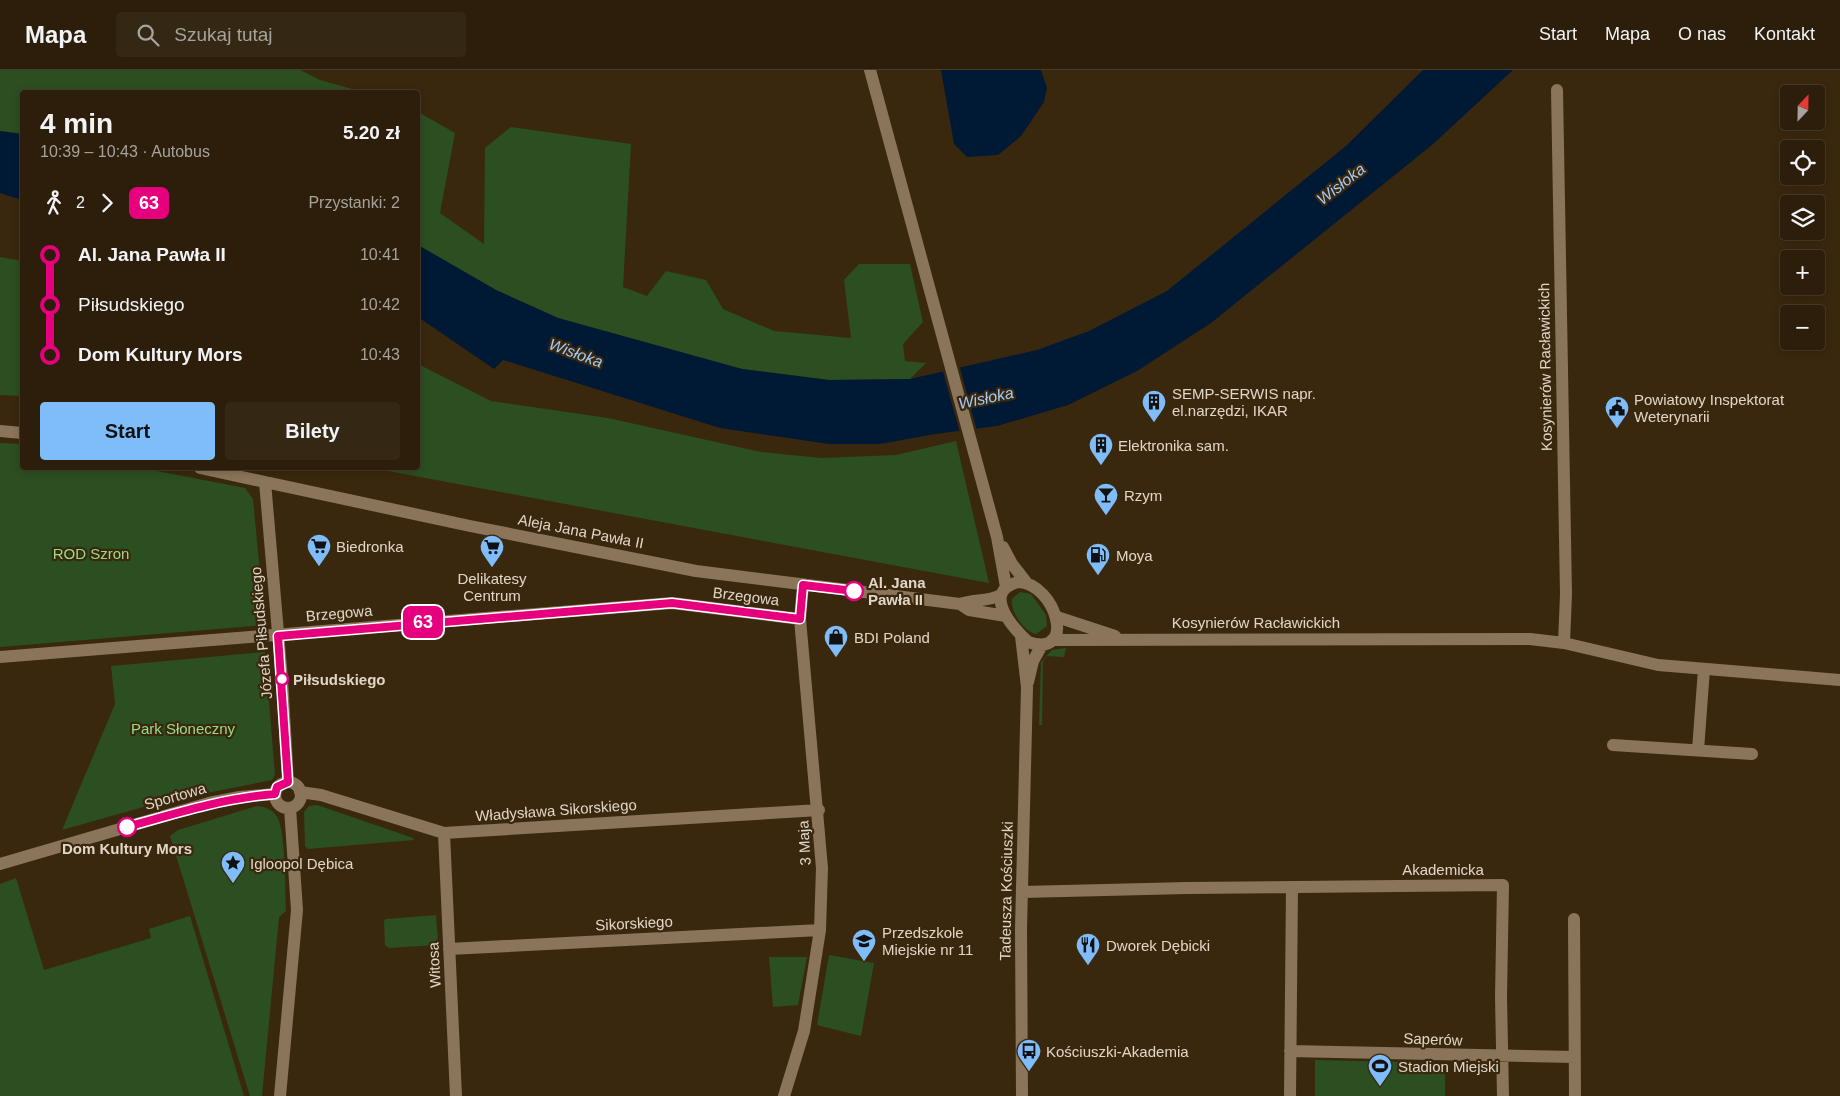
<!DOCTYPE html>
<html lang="pl">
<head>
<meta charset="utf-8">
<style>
	:root { --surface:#2c1e0a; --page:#342713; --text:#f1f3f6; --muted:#a6a29c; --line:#483c2b; --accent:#7ebdf9 }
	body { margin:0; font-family:Helvetica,sans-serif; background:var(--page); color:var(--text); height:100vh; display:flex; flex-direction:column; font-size:19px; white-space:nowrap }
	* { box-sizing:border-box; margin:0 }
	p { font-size:16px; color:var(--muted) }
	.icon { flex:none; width:28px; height:28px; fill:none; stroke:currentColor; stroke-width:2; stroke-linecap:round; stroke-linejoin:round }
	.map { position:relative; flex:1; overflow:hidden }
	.panel { position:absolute; left:20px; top:20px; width:400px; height:380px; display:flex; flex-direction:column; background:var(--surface); border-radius:5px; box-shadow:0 2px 8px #0003,0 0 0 1px var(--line) }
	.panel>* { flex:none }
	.badge { padding:0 10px; border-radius:8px; font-size:18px; line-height:32px }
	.needle { width:32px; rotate:22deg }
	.tools { position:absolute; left:1780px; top:15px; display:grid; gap:10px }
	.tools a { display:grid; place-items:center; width:45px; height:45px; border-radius:5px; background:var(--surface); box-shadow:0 2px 8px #0003,0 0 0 1px var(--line); font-size:25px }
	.map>.badge { position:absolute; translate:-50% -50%; box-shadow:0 0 0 2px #fff }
	.legs { display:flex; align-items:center; gap:8px; height:55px; padding:0 20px; font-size:16px }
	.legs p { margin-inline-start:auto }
	.summary { display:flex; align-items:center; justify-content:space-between; height:85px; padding:0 20px }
	h1 { font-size:28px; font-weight:600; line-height:38px }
	.primary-button { display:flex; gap:10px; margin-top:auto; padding:10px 20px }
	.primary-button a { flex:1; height:58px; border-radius:5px; background:var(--accent); color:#111; font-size:20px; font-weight:600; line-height:58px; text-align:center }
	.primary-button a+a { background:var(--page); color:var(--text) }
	ul { padding:0 20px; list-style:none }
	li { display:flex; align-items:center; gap:18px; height:50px; font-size:19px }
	li i { display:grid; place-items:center; width:8px; height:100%; margin:0 6px; background:currentColor }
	li i::after { content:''; width:12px; height:12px; margin:-6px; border:4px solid; border-radius:50%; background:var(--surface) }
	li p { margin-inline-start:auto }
	li:first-child i { background:linear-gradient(#0000 50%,currentColor 0) }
	li:last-child i { background:linear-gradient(currentColor 50%,#0000 0) }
	header { display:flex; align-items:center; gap:30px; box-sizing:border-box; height:70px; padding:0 25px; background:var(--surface); border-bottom:1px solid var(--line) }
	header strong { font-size:24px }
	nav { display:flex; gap:28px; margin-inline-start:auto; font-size:18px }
	.search { width:350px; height:45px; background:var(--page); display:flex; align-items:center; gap:12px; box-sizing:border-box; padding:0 18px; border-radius:5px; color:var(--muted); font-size:19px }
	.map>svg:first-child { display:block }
	.green { fill:#2b4f21 }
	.water { fill:#001935 }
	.pier { fill:#3a280e }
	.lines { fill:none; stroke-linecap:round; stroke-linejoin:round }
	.minor { stroke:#8a755a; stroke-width:12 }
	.line-1-casing { stroke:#fff; stroke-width:11 }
	.line-1 { stroke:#e6007e; stroke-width:8 }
	.stop-1-dot { fill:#fff; stroke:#e6007e; stroke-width:2.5 }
	.labels { text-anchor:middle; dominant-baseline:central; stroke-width:4.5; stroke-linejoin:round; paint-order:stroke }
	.street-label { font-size:15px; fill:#e1d5c6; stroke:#3a280e }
	.poi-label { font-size:15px; fill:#e1d5c6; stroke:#3a280e; text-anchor:start }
	.park-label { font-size:15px; fill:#97dd85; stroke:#3a280e }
	.stop-label { font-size:15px; font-weight:bold; fill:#e1d5c6; stroke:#3a280e; text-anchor:start }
	.water-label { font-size:16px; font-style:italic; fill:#a0cbfb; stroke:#3a280e }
</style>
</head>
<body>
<header>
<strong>Mapa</strong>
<div class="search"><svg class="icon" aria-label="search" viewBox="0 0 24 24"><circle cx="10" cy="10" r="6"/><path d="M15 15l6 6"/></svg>Szukaj tutaj</div>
<nav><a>Start</a><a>Mapa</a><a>O nas</a><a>Kontakt</a></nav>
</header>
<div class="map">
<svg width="1840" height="1026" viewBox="0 0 1840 1026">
	<rect width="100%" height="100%" fill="#3a280e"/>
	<path class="green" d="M0,0H300L320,10L363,22H22V64L0,61Z
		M418,42L455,63L440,143L484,174L485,78L511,57L631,74L623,217L647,226L666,201L706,210L723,239L774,261L851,268L844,210L859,194H910L923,252L903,274L905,291L926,293L910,309L829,310L742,299L558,248L496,220L418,175Z
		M0,187L22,191V326L0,325Z
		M418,294L491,331L608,348L761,382L821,388L896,385L956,371L989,513L372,398H418Z
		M0,373L22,374V398H141L245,418L253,429L265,555L0,577Z
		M1020,522L1031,524L1046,545L1047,556L1036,564C1024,562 1010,541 1012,529Z
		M1066,578L1064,587L1047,586L1043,591L1042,655H1039L1041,592L1052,580Z
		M265,582L275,705L272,710L161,732L62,760L115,634L111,596Z
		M317,735L413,768L414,770L308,779L305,776L304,742L309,736Z
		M257,736C265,737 273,739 277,747C286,761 285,821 286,841L279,847L262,1026H250L170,766L178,760Z
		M16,808L44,900L151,868L149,859L190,846L244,1026H0V814Z
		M436,845L438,872L436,875L389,878L385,875L384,851L386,849Z
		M829,885L874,893L861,966L817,955Z
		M769,887H807L798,935L773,937Z
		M1315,990L1445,993V1026H1315Z"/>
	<path class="water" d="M941,0H1041L1047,18L1044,32L1021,66L998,85L967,87L954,74Z
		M1423,0H1513L1432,75L1211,253L1137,301L1068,335L997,356L935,364L880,374H829L720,358L503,290L494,299L418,247V175L496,220L558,248L742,299L829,310L910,309L1037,280L1089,261L1167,221L1346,76Z
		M0,61L22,64V130L0,123Z"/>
	<path class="pier" d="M959,294L977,361L960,363L942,298Z"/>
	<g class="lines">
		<path class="minor" d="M870,0L997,467L1006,517
			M1557,20L1566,524L1564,573
			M0,361L22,363
			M200,398L470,456L696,501L960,534L969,540L1006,546
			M265,412L282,609L288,712
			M1003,477L1012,494L1026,512
			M1018,512C1056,513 1078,589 1028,572C1012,557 981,522 1018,512Z
			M960,534C974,529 987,532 1001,525
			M1057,547L1115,566
			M1021,566L1027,617L1021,859L1022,1026
			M1052,570L1530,569L1564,573L1658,595L1840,610
			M0,587L672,533L800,549
			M1028,612L1033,591L1042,575
			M1613,675L1752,684
			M1698,680L1704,599
			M275 725a13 13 0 1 1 26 0a13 13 0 1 1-26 0Z
			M300,722L321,725L444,763L819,740
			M444,763L456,1026
			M0,794L209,733L240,727L275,724
			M1022,822L1187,818L1503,815L1501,927L1503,1026
			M1574,849L1575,1026
			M449,879L820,860
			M1290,981L1575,987
			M280,1026L297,840L290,738
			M784,1026L804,961L820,860L822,798L800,549L803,515
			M1290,1026L1292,817"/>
	</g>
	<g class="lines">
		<defs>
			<path id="line-1" d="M127,757C176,743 224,728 275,724L277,717L288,712L278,566L672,533L800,549L803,515L854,521"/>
		</defs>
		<use href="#line-1" class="line-1-casing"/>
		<use href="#line-1" class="line-1"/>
	</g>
	<defs>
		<symbol id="building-pin" viewBox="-11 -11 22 30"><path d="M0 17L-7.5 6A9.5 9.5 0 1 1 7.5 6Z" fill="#7ebdf9" stroke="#3a280e"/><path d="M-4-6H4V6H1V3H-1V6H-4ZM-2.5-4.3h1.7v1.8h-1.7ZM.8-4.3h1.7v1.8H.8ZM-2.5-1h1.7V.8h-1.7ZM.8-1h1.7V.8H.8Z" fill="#111"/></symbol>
		<symbol id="civic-pin" viewBox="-11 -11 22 30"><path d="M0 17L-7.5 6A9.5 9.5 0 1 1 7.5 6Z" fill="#7ebdf9" stroke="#3a280e"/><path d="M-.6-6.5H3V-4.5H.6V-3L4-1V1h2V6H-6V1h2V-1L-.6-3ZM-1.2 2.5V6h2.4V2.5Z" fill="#111"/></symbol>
		<symbol id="bar-pin" viewBox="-11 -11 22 30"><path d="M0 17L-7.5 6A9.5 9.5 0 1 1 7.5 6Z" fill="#7ebdf9" stroke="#3a280e"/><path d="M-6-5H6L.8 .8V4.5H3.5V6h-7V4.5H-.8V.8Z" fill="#111"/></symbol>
		<symbol id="supermarket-pin" viewBox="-11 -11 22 30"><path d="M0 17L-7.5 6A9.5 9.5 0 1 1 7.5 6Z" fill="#7ebdf9" stroke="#3a280e"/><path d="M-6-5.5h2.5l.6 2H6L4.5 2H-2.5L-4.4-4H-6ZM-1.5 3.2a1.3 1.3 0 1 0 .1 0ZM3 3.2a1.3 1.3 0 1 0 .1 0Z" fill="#111"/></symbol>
		<symbol id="fuel-pin" viewBox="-11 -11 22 30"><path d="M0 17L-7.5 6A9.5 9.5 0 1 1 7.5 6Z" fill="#7ebdf9" stroke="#3a280e"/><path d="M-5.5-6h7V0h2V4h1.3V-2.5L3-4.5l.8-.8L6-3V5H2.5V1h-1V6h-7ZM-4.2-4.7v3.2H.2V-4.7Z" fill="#111"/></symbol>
		<symbol id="shop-pin" viewBox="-11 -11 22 30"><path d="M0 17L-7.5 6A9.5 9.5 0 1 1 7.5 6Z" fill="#7ebdf9" stroke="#3a280e"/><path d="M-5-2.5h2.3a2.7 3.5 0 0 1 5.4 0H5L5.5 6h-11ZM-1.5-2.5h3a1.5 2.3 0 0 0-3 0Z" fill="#111"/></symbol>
		<symbol id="sight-pin" viewBox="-11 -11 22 30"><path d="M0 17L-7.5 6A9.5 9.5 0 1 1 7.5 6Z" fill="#7ebdf9" stroke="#3a280e"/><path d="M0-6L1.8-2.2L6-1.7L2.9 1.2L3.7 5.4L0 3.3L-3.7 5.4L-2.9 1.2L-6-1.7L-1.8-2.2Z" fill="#111"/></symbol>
		<symbol id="school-pin" viewBox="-11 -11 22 30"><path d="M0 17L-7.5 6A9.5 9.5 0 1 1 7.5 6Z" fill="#7ebdf9" stroke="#3a280e"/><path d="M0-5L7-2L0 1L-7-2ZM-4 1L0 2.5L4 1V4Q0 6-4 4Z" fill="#111"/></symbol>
		<symbol id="restaurant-pin" viewBox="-11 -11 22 30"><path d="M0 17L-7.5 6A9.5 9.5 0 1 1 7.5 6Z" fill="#7ebdf9" stroke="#3a280e"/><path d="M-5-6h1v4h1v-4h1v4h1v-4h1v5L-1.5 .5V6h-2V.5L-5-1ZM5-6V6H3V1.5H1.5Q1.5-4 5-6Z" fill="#111"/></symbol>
		<symbol id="bus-pin" viewBox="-11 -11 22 30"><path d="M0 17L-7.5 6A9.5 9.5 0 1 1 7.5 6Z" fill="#7ebdf9" stroke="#3a280e"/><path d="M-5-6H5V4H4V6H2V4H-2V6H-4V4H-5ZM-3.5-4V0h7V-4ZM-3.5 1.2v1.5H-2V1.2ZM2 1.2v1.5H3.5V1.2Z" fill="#111"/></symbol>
		<symbol id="stadium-pin" viewBox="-11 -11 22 30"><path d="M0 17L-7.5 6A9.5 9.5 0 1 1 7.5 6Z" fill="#7ebdf9" stroke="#3a280e"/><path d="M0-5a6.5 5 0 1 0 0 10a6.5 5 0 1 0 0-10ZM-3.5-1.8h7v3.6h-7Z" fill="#111"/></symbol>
	</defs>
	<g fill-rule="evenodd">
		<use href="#building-pin" x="1140" y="318" width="28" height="38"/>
		<use href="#civic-pin" x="1603" y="324" width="28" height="38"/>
		<use href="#building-pin" x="1087" y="361" width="28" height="38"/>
		<use href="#bar-pin" x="1092" y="411" width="28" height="38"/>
		<use href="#supermarket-pin" x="305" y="462" width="28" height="38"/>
		<use href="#supermarket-pin" x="478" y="463" width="28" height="38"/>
		<use href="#fuel-pin" x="1084" y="471" width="28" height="38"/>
		<use href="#shop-pin" x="822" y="553" width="28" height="38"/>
		<use href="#sight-pin" x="219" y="779" width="28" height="38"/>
		<use href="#school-pin" x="850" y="857" width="28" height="38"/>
		<use href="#restaurant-pin" x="1074" y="861" width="28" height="38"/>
		<use href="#bus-pin" x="1015" y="967" width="28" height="38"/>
		<use href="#stadium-pin" x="1366" y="982" width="28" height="38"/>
	</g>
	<g class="stop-1-dot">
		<circle cx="854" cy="521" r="9"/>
		<circle cx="282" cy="609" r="6"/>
		<circle cx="127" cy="757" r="9"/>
	</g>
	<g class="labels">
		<g class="street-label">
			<text transform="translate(1545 297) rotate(-91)">Kosynierów Racławickich</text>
			<text transform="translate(581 461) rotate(11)">Aleja Jana Pawła II</text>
			<text transform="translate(746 526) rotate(7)">Brzegowa</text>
			<text transform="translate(339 543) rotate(-5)">Brzegowa</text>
			<text x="1256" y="552">Kosynierów Racławickich</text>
			<text transform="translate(261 563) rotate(-95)">Józefa Piłsudskiego</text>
			<text transform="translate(175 726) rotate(-16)">Sportowa</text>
			<text transform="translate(556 740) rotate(-4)">Władysława Sikorskiego</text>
			<text transform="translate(804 773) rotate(-93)">3 Maja</text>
			<text x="1443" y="799">Akademicka</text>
			<text transform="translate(1006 821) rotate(-89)">Tadeusza Kościuszki</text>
			<text transform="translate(634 853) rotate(-3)">Sikorskiego</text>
			<text transform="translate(434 895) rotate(-93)">Witosa</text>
			<text transform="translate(1433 969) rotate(2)">Saperów</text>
		</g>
		<g class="poi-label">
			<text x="1172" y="323">SEMP-SERWIS napr.<tspan x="1172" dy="17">el.narzędzi, IKAR</tspan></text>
			<text x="1634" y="329">Powiatowy Inspektorat<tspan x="1634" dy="17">Weterynarii</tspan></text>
			<text x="1118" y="375">Elektronika sam.</text>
			<text x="1124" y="425">Rzym</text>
			<text x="336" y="476">Biedronka</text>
			<text x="1116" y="485">Moya</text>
			<text x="492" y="508" text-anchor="middle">Delikatesy<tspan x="492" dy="17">Centrum</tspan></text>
			<text x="854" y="567">BDI Poland</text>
			<text x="250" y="793">Igloopol Dębica</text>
			<text x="882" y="862">Przedszkole<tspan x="882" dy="17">Miejskie nr 11</tspan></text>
			<text x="1106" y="875">Dworek Dębicki</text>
			<text x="1046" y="981">Kościuszki-Akademia</text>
			<text x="1398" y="996">Stadion Miejski</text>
		</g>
		<g class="park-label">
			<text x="91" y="483">ROD Szron</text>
			<text x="183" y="658">Park Słoneczny</text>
		</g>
		<g class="stop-label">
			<text x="868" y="512">Al. Jana<tspan x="868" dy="17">Pawła II</tspan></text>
			<text x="293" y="609">Piłsudskiego</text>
			<text x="127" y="778" text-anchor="middle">Dom Kultury Mors</text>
		</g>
		<g class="water-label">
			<text transform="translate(1341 114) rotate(-38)">Wisłoka</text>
			<text transform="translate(576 283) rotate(20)">Wisłoka</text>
			<text transform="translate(986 328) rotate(-12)">Wisłoka</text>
		</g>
	</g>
</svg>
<div class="tools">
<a><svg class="needle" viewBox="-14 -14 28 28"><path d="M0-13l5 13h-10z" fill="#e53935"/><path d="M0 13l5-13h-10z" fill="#a6a29c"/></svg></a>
<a><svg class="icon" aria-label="locate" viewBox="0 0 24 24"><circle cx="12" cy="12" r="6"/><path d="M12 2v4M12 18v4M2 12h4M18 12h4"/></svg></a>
<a><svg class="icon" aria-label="layers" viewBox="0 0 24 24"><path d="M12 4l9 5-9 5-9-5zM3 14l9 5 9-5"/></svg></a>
<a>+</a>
<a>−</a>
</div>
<b class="badge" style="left:423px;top:552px;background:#e6007e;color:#fff">63</b>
<section class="panel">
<div class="summary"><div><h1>4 min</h1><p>10:39 – 10:43 · Autobus</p></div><b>5.20 zł</b></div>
<div class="legs"><svg class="icon" aria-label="walk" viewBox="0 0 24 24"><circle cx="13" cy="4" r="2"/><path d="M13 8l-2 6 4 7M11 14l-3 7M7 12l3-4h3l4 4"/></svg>2<svg class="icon" aria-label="forward" viewBox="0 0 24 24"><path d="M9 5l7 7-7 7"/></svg><b class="badge" style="background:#e6007e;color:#fff">63</b><p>Przystanki: 2</p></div>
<ul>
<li><i style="color:#e6007e"></i><b>Al. Jana Pawła II</b><p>10:41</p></li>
<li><i style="color:#e6007e"></i><span>Piłsudskiego</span><p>10:42</p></li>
<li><i style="color:#e6007e"></i><b>Dom Kultury Mors</b><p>10:43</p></li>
</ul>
<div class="primary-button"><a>Start</a><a>Bilety</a></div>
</section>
</div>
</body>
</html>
